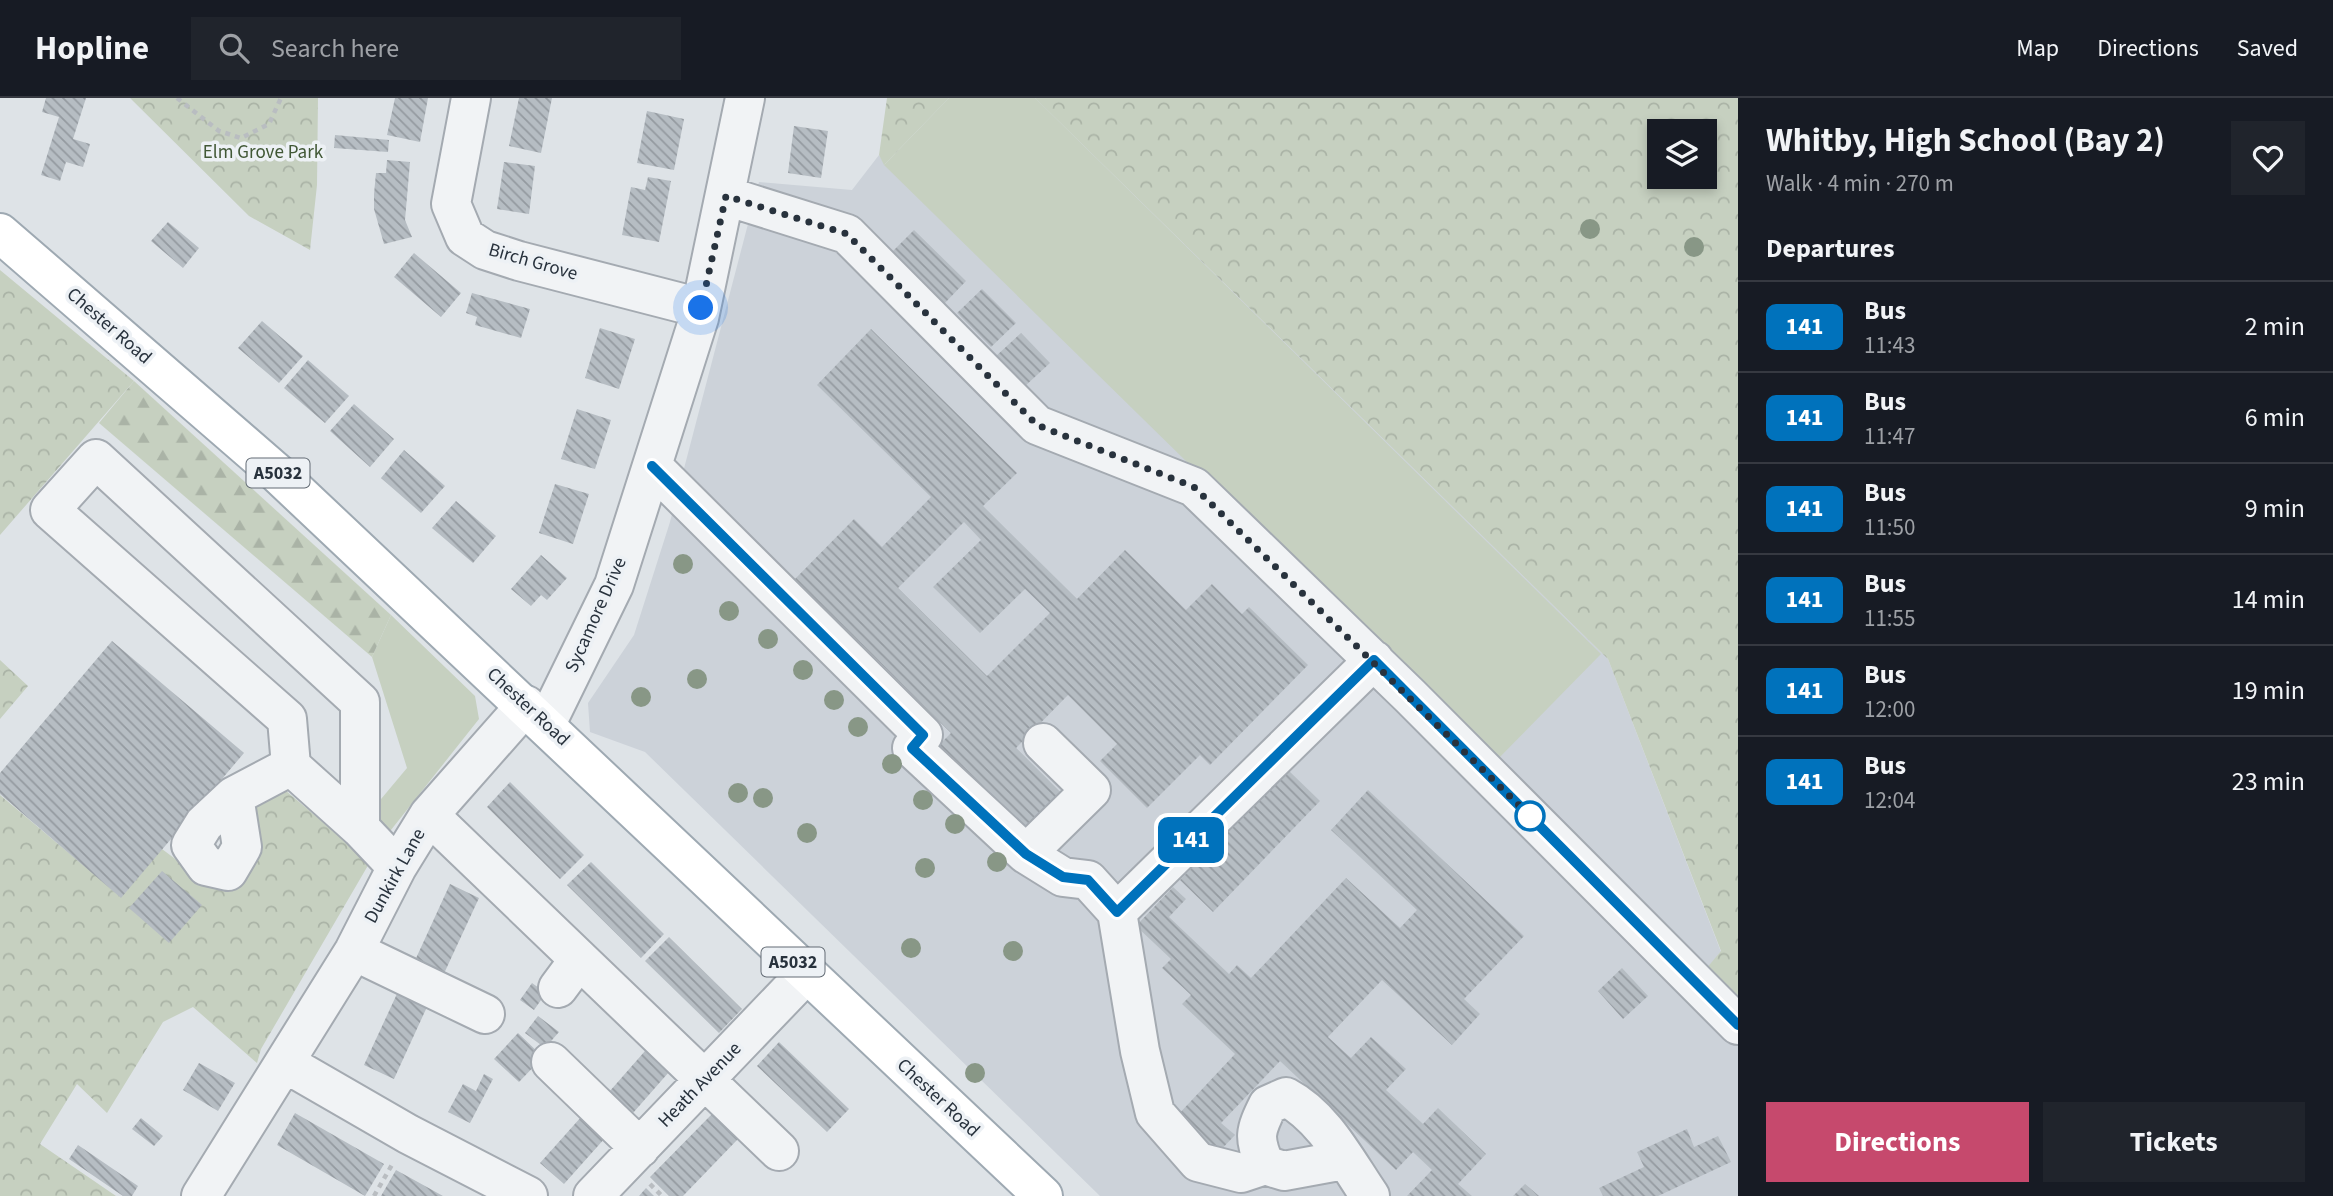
<!DOCTYPE html>
<html lang="en">
<head>
<meta charset="utf-8">
<style>
	:root { --surface:#171b24; --page:#20242c; --text:#f1f3f6; --muted:#9ea1a6; --line:#363941; --accent:#c6496d }
	body { margin:0; font-family:"Source Sans 3",sans-serif; background:var(--page); color:var(--text); height:100vh; display:flex; flex-direction:column; font-size:26px; white-space:nowrap }
	* { box-sizing:border-box; margin:0 }
	p { font-size:23px; color:var(--muted) }
	.icon { flex:none; width:38px; height:38px; fill:none; stroke:currentColor; stroke-width:2; stroke-linecap:round; stroke-linejoin:round }
	.map { position:relative; flex:1; overflow:hidden }
	.sheet { display:flex; flex-direction:column; background:var(--surface); width:595px }
	.sheet>* { flex:none }
	.badge { padding:0 14px; border-radius:10px; font-size:24px; line-height:46px }
	.controls { position:absolute; left:1647px; top:21px; display:grid; gap:14px }
	.controls a { display:grid; place-items:center; width:70px; height:70px; border-radius:0px; background:var(--surface); box-shadow:0 4px 10px #0003; font-size:35px }
	.you { position:absolute; width:35px; height:35px; margin:-18px; border:5px solid #fff; border-radius:50%; background:#1a73e8; box-shadow:0 0 0 10px #1a73e833 }
	.map>.badge { position:absolute; translate:-50% -50%; box-shadow:0 0 0 4px #fff }
	h2 { padding:0 28px; font-size:26px; line-height:63px }
	.round { display:grid; place-items:center; flex:none; width:74px; height:74px; border-radius:0px; background:var(--page) }
	.head { display:flex; align-items:center; justify-content:space-between; height:119px; padding:0 28px }
	h1 { font-size:33px; font-weight:700; line-height:52px }
	.primary-button { display:flex; gap:14px; margin-top:auto; padding:14px 28px }
	.primary-button a { flex:1; height:80px; border-radius:0px; background:var(--accent); color:#fff; font-size:28px; font-weight:700; line-height:80px; text-align:center }
	.primary-button a+a { background:var(--page); color:var(--text) }
	ul { padding:0; list-style:none }
	li { display:flex; align-items:center; gap:21px; height:91px; padding:0 28px; border-top:2px solid var(--line) }
	li div { flex:1 }
	li b { display:block; font-size:26px }
	li em { font-style:normal }
	li .badge { min-width:77px; font-weight:700; text-align:center }
	header { display:flex; align-items:center; gap:42px; box-sizing:border-box; height:98px; padding:0 35px; background:var(--surface); border-bottom:2px solid var(--line) }
	header strong { font-size:33px }
	nav { display:flex; gap:38px; margin-inline-start:auto; font-size:24px }
	.search { width:490px; height:63px; background:var(--page); display:flex; align-items:center; gap:18px; box-sizing:border-box; padding:0 24px; border-radius:0px; color:var(--muted); font-size:26px }
	main { display:flex; flex:1; min-height:0 }
	.map>svg:first-child { display:block }
	.built { fill:#ccd2d9 }
	.grass { fill:#c6d0c0 }
	.forest { fill:url(#forest-firs) }
	.park { fill:url(#park-crowns); fill-rule:evenodd }
	.building { fill:url(#building-back-hatch); fill-rule:evenodd }
	.lines { fill:none; stroke-linecap:round; stroke-linejoin:round }
	.minor-casing { stroke:#a4aab1; stroke-width:42 }
	.major-casing { stroke:#9ea9b2; stroke-width:42 }
	.path { stroke:#b9bdc1; stroke-width:4.5; stroke-dasharray:5 5; stroke-linecap:butt }
	.minor { stroke:#f1f3f5; stroke-width:38 }
	.major { stroke:#fff; stroke-width:38 }
	.tree { fill:#889786 }
	.line-casing { stroke:#fff; stroke-width:16 }
	.line { stroke:#0072bc; stroke-width:10 }
	.walk { stroke:#28323d; stroke-width:7; stroke-dasharray:0 12.6 }
	.stop-dot { fill:#fff; stroke:#0072bc; stroke-width:3.5 }
	.labels { text-anchor:middle; dominant-baseline:central; stroke-width:7; stroke-linejoin:round; paint-order:stroke }
	.shield { fill:#edf1f5; stroke:#636b74; stroke-width:2 }
	.shield-label { font-size:18px; font-weight:bold; fill:#28323d }
	.park-label { font-size:19px; fill:#415836; stroke:#edf1f5 }
	.street-label { font-size:19px; fill:#28323d; stroke:#edf1f5 }
</style>
</head>
<body>
<header>
<strong>Hopline</strong>
<div class="search"><svg class="icon" aria-label="search" viewBox="0 0 24 24"><circle cx="10" cy="10" r="6"/><path d="M15 15l6 6"/></svg>Search here</div>
<nav><a>Map</a><a>Directions</a><a>Saved</a></nav>
</header>
<main>
<div class="map">
<svg width="1738" height="1098" viewBox="0 0 1738 1098">
	<defs>
		<pattern id="forest-firs" width="22" height="20" patternUnits="userSpaceOnUse" patternTransform="scale(1.75)"><rect width="22" height="20" fill="#c6d0c0"/><path d="M5 1l3.5 6h-7zM16 11l3.5 6h-7z" fill="#aab3a6"/></pattern>
		<pattern id="park-crowns" width="20" height="18" patternUnits="userSpaceOnUse" patternTransform="scale(1.75)"><rect width="20" height="18" fill="#c6d0c0"/><path d="M2 6a3 3 0 1 1 6 0M12 15a3 3 0 1 1 6 0" fill="none" stroke="#aab3a6"/></pattern>
		<pattern id="building-back-hatch" width="6" height="6" patternUnits="userSpaceOnUse" patternTransform="scale(1.75)"><rect width="6" height="6" fill="#b6bdc3"/><path d="M-1 5l2 2M0 0l6 6M5-1l2 2" fill="none" stroke="#949aa0"/></pattern>
	</defs>
	<rect width="100%" height="100%" fill="#dee3e7"/>
	<path class="built" d="M949,0H1035L1608,561L1721,854L1738,910V1098H1100L645,654L590,634L588,605L634,537L670,424L759,84L852,92L879,57L885,67Z"/>
	<path class="grass" d="M949,0H1035L1601,556L1494,665L884,67Z
		M391,517L475,598L479,621L387,737L366,719L407,670L372,559Z"/>
	<path class="forest" d="M134,283L391,517L372,559L99,325Z"/>
	<path class="park" d="M130,0H318L317,87L310,152L249,118Z
		M887,0H949L884,67L879,57Z
		M1035,0H1738V910L1706,871L1721,853L1608,561ZM1659,33H1704V79H1659Z
		M0,172L134,283L0,437Z
		M0,562L28,588L0,621Z
		M285,692L370,764L261,951L257,965L193,909L163,924L107,1015L77,986L40,1046L116,1098H0V697L121,799L162,751L214,790L238,779L250,703Z"/>
	<path class="building" d="M46,0H86L73,41L90,46L83,69L66,64L60,83L41,77L59,19L42,14Z
		M395,0H428L420,44L387,37Z
		M519,0H552L541,55L509,48Z
		M647,13L684,21L674,72L637,65Z
		M794,28L828,33L821,80L788,75Z
		M335,37L389,42L388,54L334,50Z
		M387,62L410,64L405,122L412,139L384,146L374,111V96L376,75H386Z
		M504,64L535,68L529,116L497,111Z
		M648,79L671,83L659,144L622,137L631,89L645,92Z
		M168,124L199,150L183,170L151,143Z
		M914,132L966,183L944,206L891,155Z
		M414,155L461,195L441,219L394,179Z
		M982,191L1016,225L991,249L957,215Z
		M472,195L530,211L521,240L475,227L477,219L466,215Z
		M262,223L303,258L279,285L238,250Z
		M600,230L635,241L619,291L585,280Z
		M871,231L1017,375L983,408L1077,501L1125,452L1186,512L1212,486L1242,516L1249,509L1308,567L1210,667L1200,657L1147,710L1100,663L1117,646L1068,597L1016,650L1060,694L1021,734L936,650L951,635L795,481L854,421L882,449L931,399L817,287ZM964,424L981,442L933,489L980,535L1025,491L1050,515L987,578L898,490Z
		M1021,235L1050,265L1024,289L995,259Z
		M308,262L349,298L325,325L284,290Z
		M354,306L394,341L370,369L330,333Z
		M577,311L611,322L595,371L561,361Z
		M404,352L445,388L421,415L381,380Z
		M555,386L589,396L573,446L539,435Z
		M456,403L496,438L473,465L432,430Z
		M541,457L567,480L547,502L541,497L531,508L511,491Z
		M112,543L244,655L121,800L0,696V675Z
		M1287,671L1320,703L1213,814L1180,782Z
		M510,684L584,757L560,781L487,709Z
		M1368,692L1524,838L1464,901L1480,916L1452,947L1382,882L1328,939L1351,960L1371,939L1406,971L1386,992L1423,1026L1438,1010L1486,1056L1458,1086L1472,1098H1407L1432,1072L1413,1054L1396,1072L1280,963L1221,1025L1235,1037L1216,1057L1176,1019L1235,956L1182,906L1191,897L1162,870L1171,861L1136,828L1173,789L1186,801L1169,819L1229,876L1237,867L1251,880L1346,780L1400,830L1417,812L1331,732Z
		M591,764L664,836L641,860L567,787Z
		M162,773L202,807L169,845L129,810Z
		M450,786L479,800L441,882L412,869Z
		M669,839L742,911L719,935L645,863Z
		M1622,870L1648,898L1623,921L1598,893Z
		M402,885L432,898L394,981L364,967Z
		M532,885L546,895L534,912L520,902Z
		M538,918L559,934L545,950L525,935Z
		M518,935L543,959L519,984L494,961Z
		M779,944L849,1011L827,1034L757,968Z
		M652,945L676,966L626,1023L602,1002Z
		M199,965L235,985L218,1013L183,992Z
		M484,976L493,981L470,1025L448,1014L463,986L476,993Z
		M590,1009L614,1030L564,1086L540,1065Z
		M295,1015L384,1066L365,1098L277,1047Z
		M712,1016L738,1041L683,1098H669L650,1079Z
		M141,1020L163,1038L154,1048L132,1031Z
		M1687,1031L1694,1049L1718,1038L1731,1064L1658,1098H1603L1599,1090L1644,1069L1637,1054Z
		M78,1047L138,1088L132,1098H123L69,1061Z
		M396,1072L416,1083L443,1098H381Z
		M1525,1086L1539,1098H1513Z
		M646,1090L654,1098H639Z"/>
	<g class="lines">
		<defs>
			<path id="minor" d="M471,0L451,106L465,139L485,152L519,163L701,210
				M726,98L847,136L1037,327L1194,389L1410,598L1738,927
				M652,368L923,637L912,650L1026,756L1091,692L1043,645
				M546,626L614,487L699,220L745,0
				M234,698L204,726L191,747L206,768L228,773L242,749L234,698L291,668
				M429,717L779,1053
				M360,730V604L96,361L50,412L287,621L291,668L360,730L397,769
				M1026,756L1063,779L1088,782L1117,814L1140,953L1155,1015L1198,1064L1241,1075L1265,1067
				M1117,814L1374,562
				M354,853L485,916
				M558,890L578,863
				M551,964L640,1050
				M285,965L408,1036L528,1098
				M1344,1062L1284,1073L1265,1067C1253,1040 1255,1033 1268,1007L1286,999C1324,1019 1346,1063 1370,1098
				M201,1098L354,853L397,769L429,717L526,607
				M593,1098L806,876"/>
			<path id="major" d="M0,135L277,375L1043,1098"/>
		</defs>
		<use href="#minor" class="minor-casing"/>
		<use href="#major" class="major-casing"/>
		<path class="path" d="M177,0L219,33L241,40L269,26L281,0
			M650,1086L662,1098
			M374,1098L393,1065"/>
		<use href="#minor" class="minor"/>
		<use href="#major" class="major"/>
	</g>
	<g class="tree">
		<circle cx="1590" cy="131" r="10"/>
		<circle cx="1694" cy="149" r="10"/>
		<circle cx="683" cy="466" r="10"/>
		<circle cx="729" cy="513" r="10"/>
		<circle cx="768" cy="541" r="10"/>
		<circle cx="803" cy="572" r="10"/>
		<circle cx="697" cy="581" r="10"/>
		<circle cx="641" cy="599" r="10"/>
		<circle cx="834" cy="602" r="10"/>
		<circle cx="858" cy="629" r="10"/>
		<circle cx="892" cy="666" r="10"/>
		<circle cx="738" cy="695" r="10"/>
		<circle cx="763" cy="700" r="10"/>
		<circle cx="923" cy="702" r="10"/>
		<circle cx="955" cy="726" r="10"/>
		<circle cx="807" cy="735" r="10"/>
		<circle cx="997" cy="764" r="10"/>
		<circle cx="925" cy="770" r="10"/>
		<circle cx="911" cy="850" r="10"/>
		<circle cx="1013" cy="853" r="10"/>
		<circle cx="975" cy="975" r="10"/>
	</g>
	<g class="lines">
		<defs>
			<path id="line" d="M652,368L923,637L912,650L1026,756L1063,779L1088,782L1117,814L1374,562L1738,927"/>
		</defs>
		<use href="#line" class="line-casing"/>
		<use href="#line" class="line"/>
		<path class="walk" d="M701,210L726,98L847,136L1037,327L1194,389L1530,718"/>
	</g>
	<circle class="stop-dot" cx="1530" cy="718" r="14"/>
	<g class="labels">
		<g class="shield">
			<rect x="246.5" y="360.5" width="63" height="29" rx="5"/>
			<rect x="761.5" y="849.5" width="63" height="29" rx="5"/>
		</g>
		<g class="shield-label">
			<text x="278" y="375">A5032</text>
			<text x="793" y="864">A5032</text>
		</g>
		<g class="park-label">
			<text x="263" y="54">Elm Grove Park</text>
		</g>
		<g class="street-label">
			<text transform="translate(533 164) rotate(16)">Birch Grove</text>
			<text transform="translate(109 228) rotate(41)">Chester Road</text>
			<text transform="translate(596 517) rotate(-66)">Sycamore Drive</text>
			<text transform="translate(528 609) rotate(43)">Chester Road</text>
			<text transform="translate(395 778) rotate(-61)">Dunkirk Lane</text>
			<text transform="translate(700 987) rotate(-46)">Heath Avenue</text>
			<text transform="translate(938 1000) rotate(43)">Chester Road</text>
		</g>
	</g>
</svg>
<div class="controls">
<a><svg class="icon" aria-label="layers" viewBox="0 0 24 24"><path d="M12 4l9 5-9 5-9-5zM3 14l9 5 9-5"/></svg></a>
</div>
<div class="you" style="left:701px;top:210px"></div>
<b class="badge" style="left:1191px;top:742px;background:#0072bc;color:#fff">141</b>
</div>
<section class="sheet">
<div class="head"><div><h1>Whitby, High School (Bay 2)</h1><p>Walk · 4 min · 270 m</p></div><a class="round"><svg class="icon" aria-label="heart" viewBox="0 0 24 24"><path d="M12 20l-8-8c-3-5 5-10 8-4 3-6 11-1 8 4z"/></svg></a></div>
<h2>Departures</h2>
<ul>
<li><span class="badge" style="background:#0072bc;color:#fff">141</span><div><b>Bus</b><p>11:43</p></div><em>2 min</em></li>
<li><span class="badge" style="background:#0072bc;color:#fff">141</span><div><b>Bus</b><p>11:47</p></div><em>6 min</em></li>
<li><span class="badge" style="background:#0072bc;color:#fff">141</span><div><b>Bus</b><p>11:50</p></div><em>9 min</em></li>
<li><span class="badge" style="background:#0072bc;color:#fff">141</span><div><b>Bus</b><p>11:55</p></div><em>14 min</em></li>
<li><span class="badge" style="background:#0072bc;color:#fff">141</span><div><b>Bus</b><p>12:00</p></div><em>19 min</em></li>
<li><span class="badge" style="background:#0072bc;color:#fff">141</span><div><b>Bus</b><p>12:04</p></div><em>23 min</em></li>
</ul>
<div class="primary-button"><a>Directions</a><a>Tickets</a></div>
</section>
</main>
</body>
</html>
